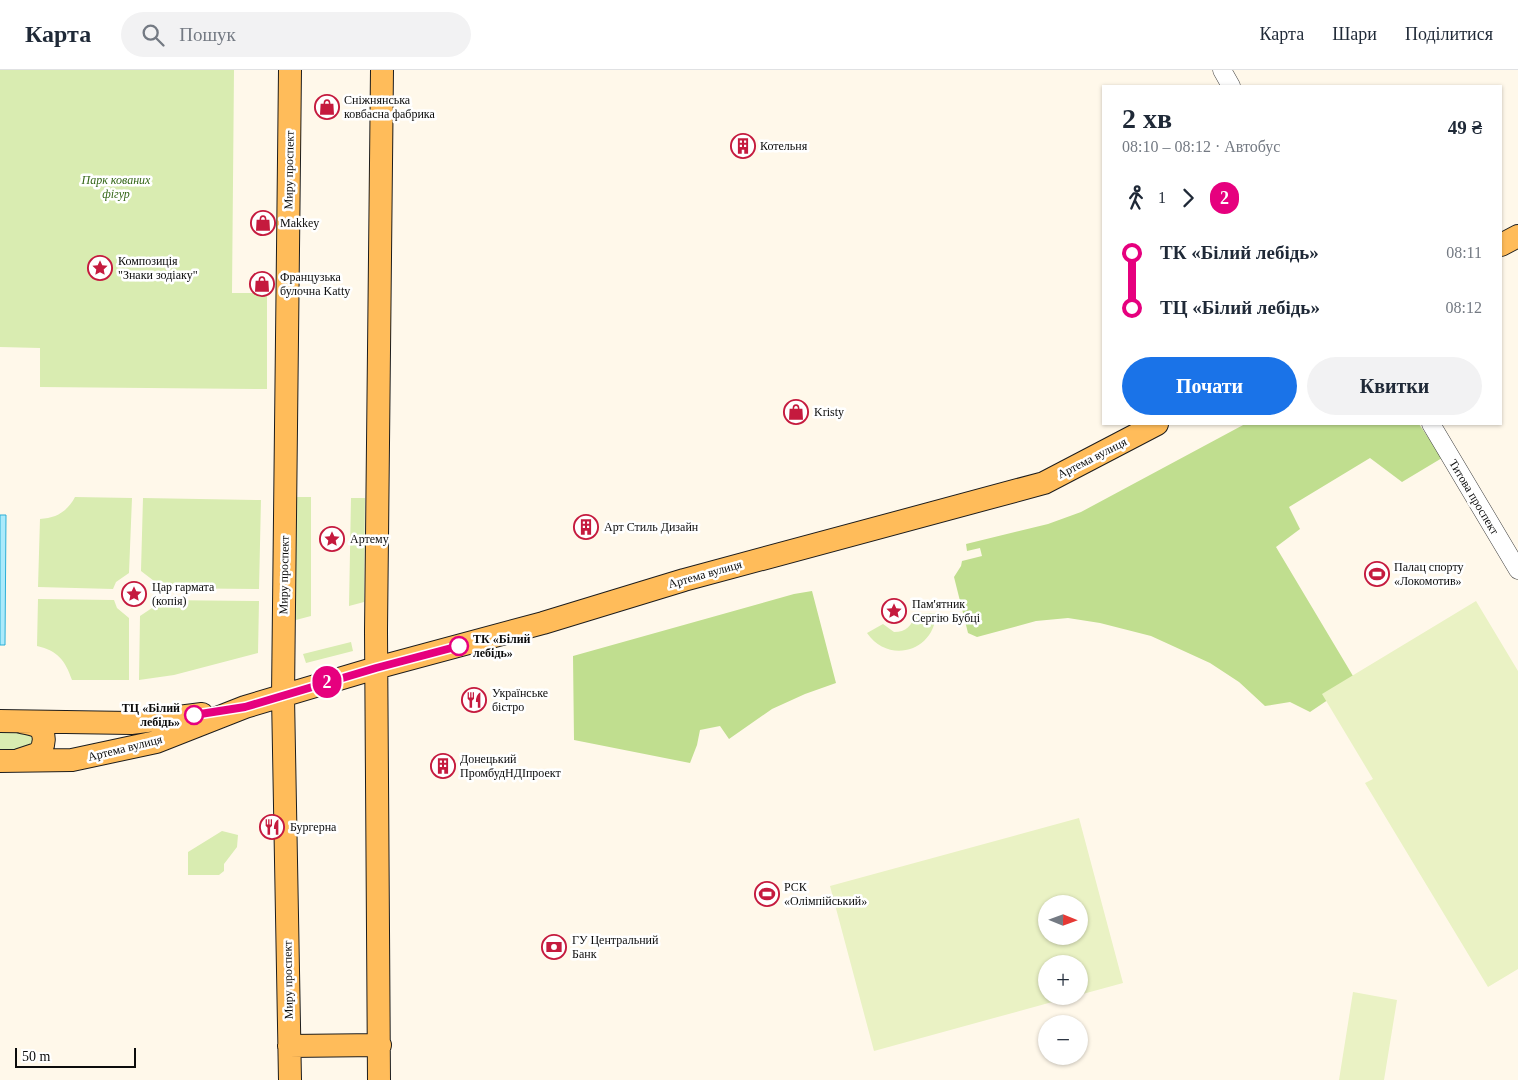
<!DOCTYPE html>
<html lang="uk">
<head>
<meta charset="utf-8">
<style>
	:root { --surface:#fff; --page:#f2f2f3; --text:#1f2937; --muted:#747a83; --line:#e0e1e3; --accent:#1a73e8 }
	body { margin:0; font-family:"Times New Roman",serif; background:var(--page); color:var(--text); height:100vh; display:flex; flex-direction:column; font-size:19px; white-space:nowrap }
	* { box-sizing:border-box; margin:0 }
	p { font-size:16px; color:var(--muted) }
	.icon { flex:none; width:28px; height:28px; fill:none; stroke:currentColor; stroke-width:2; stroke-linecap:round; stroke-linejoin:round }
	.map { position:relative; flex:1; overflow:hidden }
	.sheet { position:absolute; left:1102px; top:15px; width:400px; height:340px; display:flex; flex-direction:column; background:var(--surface); border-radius:0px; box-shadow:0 1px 4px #0004 }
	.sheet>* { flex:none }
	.badge { padding:0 10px; border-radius:16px; font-size:18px; line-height:32px }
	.needle { width:32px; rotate:91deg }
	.buttons { position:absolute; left:1038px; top:825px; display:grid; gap:10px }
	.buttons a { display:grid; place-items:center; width:50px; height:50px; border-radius:50%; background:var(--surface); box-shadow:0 1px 4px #0004; font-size:25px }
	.scale { position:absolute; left:15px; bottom:12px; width:121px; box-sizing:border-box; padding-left:5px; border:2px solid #0c0c0c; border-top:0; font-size:14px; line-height:18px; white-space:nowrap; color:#0c0c0c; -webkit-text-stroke:4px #fff; paint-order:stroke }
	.map>.badge { position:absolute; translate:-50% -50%; box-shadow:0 0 0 2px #fff }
	.legs { display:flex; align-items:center; gap:8px; height:55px; padding:0 20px; font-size:16px }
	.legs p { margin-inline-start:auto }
	.headline { display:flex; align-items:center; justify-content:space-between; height:85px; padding:0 20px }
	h1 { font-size:28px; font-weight:600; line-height:38px }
	.action { display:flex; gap:10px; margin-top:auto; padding:10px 20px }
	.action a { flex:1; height:58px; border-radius:30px; background:var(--accent); color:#fff; font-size:20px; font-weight:600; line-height:58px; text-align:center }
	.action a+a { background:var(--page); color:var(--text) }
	ul { padding:0 20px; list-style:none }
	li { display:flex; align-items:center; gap:18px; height:55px; font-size:19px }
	li i { display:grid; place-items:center; width:8px; height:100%; margin:0 6px; background:currentColor }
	li i::after { content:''; width:12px; height:12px; margin:-6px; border:4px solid; border-radius:50%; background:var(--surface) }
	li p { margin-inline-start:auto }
	li:first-child i { background:linear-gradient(#0000 50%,currentColor 0) }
	li:last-child i { background:linear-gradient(currentColor 50%,#0000 0) }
	header { display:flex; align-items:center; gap:30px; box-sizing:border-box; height:70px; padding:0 25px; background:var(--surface); border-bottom:1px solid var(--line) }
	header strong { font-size:24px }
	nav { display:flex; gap:28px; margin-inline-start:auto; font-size:18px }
	.search { width:350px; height:45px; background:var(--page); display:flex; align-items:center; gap:12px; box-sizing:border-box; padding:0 18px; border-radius:28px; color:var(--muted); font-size:19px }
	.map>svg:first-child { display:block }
	.green { fill:#d9ecb1 }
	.forest { fill:#c0de8f }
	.pitch { fill:#eaf2c4; fill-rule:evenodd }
	.water { fill:#abeafb; stroke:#2cafd7 }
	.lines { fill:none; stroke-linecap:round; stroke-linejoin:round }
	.minor-casing { stroke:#3f3f3f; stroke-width:19 }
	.major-casing { stroke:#1d1d1d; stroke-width:24 }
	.minor { stroke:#fff; stroke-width:18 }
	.major { stroke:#ffbc5a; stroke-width:22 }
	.line-1-casing { stroke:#fff; stroke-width:11 }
	.line-1 { stroke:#e6007e; stroke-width:8 }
	.stop-1-dot { fill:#fff; stroke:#e6007e; stroke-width:2.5 }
	.labels { text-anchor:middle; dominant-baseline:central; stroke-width:5; stroke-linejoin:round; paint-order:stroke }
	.poi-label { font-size:12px; fill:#0c0c0c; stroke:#fff; text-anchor:start }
	.street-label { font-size:12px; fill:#0c0c0c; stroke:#fff }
	.park-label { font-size:12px; font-style:italic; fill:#356718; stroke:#fff }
	.stop-label { font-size:12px; font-weight:bold; fill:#0c0c0c; stroke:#fff; text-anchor:start }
</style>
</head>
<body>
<header>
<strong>Карта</strong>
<div class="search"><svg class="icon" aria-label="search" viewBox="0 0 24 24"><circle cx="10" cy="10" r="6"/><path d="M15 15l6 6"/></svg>Пошук</div>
<nav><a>Карта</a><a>Шари</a><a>Поділитися</a></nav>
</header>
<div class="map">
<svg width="1518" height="1010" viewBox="0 0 1518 1010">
	<rect width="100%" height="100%" fill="#fff8ea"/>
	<path class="green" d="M0,0H234L232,223H267V319L40,317V278L0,277Z
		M75,427L132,428L129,503L116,512L113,519L38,517L40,449C56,448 67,442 75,427Z
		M296,427H311V546L292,551Z
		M143,428L261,430L259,519L156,518L154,511L141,501Z
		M351,428H365L364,532L349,536Z
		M38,529L114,530L117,538L129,548V610H72C65,590 58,581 37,576Z
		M157,530L259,531L258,583L174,605L139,610L140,546L152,538Z
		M936,543C935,581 889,595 867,563L883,554L894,562C906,562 912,556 915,544Z
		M351,572L353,581L306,593L303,584Z
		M0,662H23L32,666L33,673L26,680H0Z
		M222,761L238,765L237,777L224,794V801L219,805H188V782Z"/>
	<path class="forest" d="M1245,354H1419L1442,388L1402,412L1370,388L1289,437L1300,459L1276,477L1356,611L1310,642L1290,632L1265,636L1239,612L1210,593L1151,566L1100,553L1068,548L1036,551L977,567L968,563L954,507L961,496L962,491L982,486L980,478L967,481L966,474L1048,454L1081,442Z
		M812,521L836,613L805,624L772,639L729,669L720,656L700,660L697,675L690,693L574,670L573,586L794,524Z"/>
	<path class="pitch" d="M1476,531L1518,601V899L1488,917L1365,713L1373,709L1322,624Z
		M1079,748L1123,913L1079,925V894H1046V926H1074L874,981L830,816ZM1046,834H1079V866H1046Z
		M1353,922L1397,930L1384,1010H1339Z"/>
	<path class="water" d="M0,445H6L5,575H0Z"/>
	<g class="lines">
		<defs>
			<path id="minor" d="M1222,0L1231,16
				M1431,354L1518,500"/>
			<path id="major" d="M1501,175L1518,166
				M0,651L131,653L202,644
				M19,690L37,684C45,678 47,662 37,656C32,654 26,653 21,652
				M0,691L72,690L156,672L245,637L376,598L543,553L684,510L1044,413L1157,354
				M289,976L380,975
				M290,1010L283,626L290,0
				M379,1010L376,561L382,0"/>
		</defs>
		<use href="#minor" class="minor-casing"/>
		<use href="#major" class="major-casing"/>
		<use href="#minor" class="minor"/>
		<use href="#major" class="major"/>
	</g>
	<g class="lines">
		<defs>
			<path id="line-1" d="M194,645L245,637L376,598L459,576"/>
		</defs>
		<use href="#line-1" class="line-1-casing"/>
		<use href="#line-1" class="line-1"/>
	</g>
	<defs>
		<symbol id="shop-ring" viewBox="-11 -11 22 22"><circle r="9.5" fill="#fff" stroke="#c51a3e" stroke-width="1.5"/><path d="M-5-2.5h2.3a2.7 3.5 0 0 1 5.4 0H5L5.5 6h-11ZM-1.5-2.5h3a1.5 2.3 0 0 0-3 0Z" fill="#c51a3e"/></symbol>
		<symbol id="building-ring" viewBox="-11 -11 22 22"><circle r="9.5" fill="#fff" stroke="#c51a3e" stroke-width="1.5"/><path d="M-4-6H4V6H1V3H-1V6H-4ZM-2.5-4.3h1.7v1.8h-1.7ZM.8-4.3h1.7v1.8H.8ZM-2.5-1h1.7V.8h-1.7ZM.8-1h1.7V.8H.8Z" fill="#c51a3e"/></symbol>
		<symbol id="sight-ring" viewBox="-11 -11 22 22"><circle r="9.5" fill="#fff" stroke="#c51a3e" stroke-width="1.5"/><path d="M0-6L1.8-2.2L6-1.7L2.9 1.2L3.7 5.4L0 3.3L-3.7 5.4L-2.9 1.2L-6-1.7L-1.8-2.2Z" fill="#c51a3e"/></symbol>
		<symbol id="stadium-ring" viewBox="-11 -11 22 22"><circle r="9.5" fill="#fff" stroke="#c51a3e" stroke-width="1.5"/><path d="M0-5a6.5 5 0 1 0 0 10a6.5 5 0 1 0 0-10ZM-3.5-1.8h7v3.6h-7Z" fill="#c51a3e"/></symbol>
		<symbol id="restaurant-ring" viewBox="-11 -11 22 22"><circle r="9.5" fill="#fff" stroke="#c51a3e" stroke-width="1.5"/><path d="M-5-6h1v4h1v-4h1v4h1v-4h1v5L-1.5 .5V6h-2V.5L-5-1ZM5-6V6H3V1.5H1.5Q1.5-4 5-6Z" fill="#c51a3e"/></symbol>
		<symbol id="bank-ring" viewBox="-11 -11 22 22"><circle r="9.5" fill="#fff" stroke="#c51a3e" stroke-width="1.5"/><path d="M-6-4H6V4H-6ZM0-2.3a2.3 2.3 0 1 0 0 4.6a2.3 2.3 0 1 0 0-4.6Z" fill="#c51a3e"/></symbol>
	</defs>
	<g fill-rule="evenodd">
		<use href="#shop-ring" x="313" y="23" width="28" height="28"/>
		<use href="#building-ring" x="729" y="62" width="28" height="28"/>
		<use href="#shop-ring" x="249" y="139" width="28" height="28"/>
		<use href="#sight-ring" x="86" y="184" width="28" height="28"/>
		<use href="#shop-ring" x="248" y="200" width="28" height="28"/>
		<use href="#shop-ring" x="782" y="328" width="28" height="28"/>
		<use href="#building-ring" x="572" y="443" width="28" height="28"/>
		<use href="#sight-ring" x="318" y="455" width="28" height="28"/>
		<use href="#stadium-ring" x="1363" y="490" width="28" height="28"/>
		<use href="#sight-ring" x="120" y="510" width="28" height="28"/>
		<use href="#sight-ring" x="880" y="527" width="28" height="28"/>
		<use href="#restaurant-ring" x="460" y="616" width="28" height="28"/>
		<use href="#building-ring" x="429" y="682" width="28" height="28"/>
		<use href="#restaurant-ring" x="258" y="743" width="28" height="28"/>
		<use href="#stadium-ring" x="753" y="810" width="28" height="28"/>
		<use href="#bank-ring" x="540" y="863" width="28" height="28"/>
	</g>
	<g class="stop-1-dot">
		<circle cx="459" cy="576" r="9"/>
		<circle cx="194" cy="645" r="9"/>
	</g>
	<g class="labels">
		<g class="poi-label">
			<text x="344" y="30">Сніжнянська<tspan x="344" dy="14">ковбасна фабрика</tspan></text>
			<text x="760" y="76">Котельня</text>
			<text x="280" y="153">Makkey</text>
			<text x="118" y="191">Композиція<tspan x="118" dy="14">"Знаки зодіаку"</tspan></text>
			<text x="280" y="207">Французька<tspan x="280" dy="14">булочна Katty</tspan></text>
			<text x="814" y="342">Kristy</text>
			<text x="604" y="457">Арт Стиль Дизайн</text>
			<text x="350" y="469">Артему</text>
			<text x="1394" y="497">Палац спорту<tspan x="1394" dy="14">«Локомотив»</tspan></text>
			<text x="152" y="517">Цар гармата<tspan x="152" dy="14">(копія)</tspan></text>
			<text x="912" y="534">Пам'ятник<tspan x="912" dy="14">Сергію Бубці</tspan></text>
			<text x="492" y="623">Українське<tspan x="492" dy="14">бістро</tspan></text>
			<text x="460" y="689">Донецький<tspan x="460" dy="14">ПромбудНДІпроект</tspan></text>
			<text x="290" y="757">Бургерна</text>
			<text x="784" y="817">РСК<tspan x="784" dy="14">«Олімпійський»</tspan></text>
			<text x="572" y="870">ГУ Центральний<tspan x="572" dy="14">Банк</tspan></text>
		</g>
		<g class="street-label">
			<text transform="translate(289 100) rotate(-89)">Миру проспект</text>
			<text transform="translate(1092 388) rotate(-27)">Артема вулиця</text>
			<text transform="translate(1474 427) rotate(59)">Титова проспект</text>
			<text transform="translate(705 504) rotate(-16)">Артема вулиця</text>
			<text transform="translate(284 505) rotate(-89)">Миру проспект</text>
			<text transform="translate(125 678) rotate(-14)">Артема вулиця</text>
			<text transform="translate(288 910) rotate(-91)">Миру проспект</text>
		</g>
		<g class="park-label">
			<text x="116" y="110">Парк кованих<tspan x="116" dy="14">фігур</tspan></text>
		</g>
		<g class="stop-label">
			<text x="473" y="569">ТК «Білий<tspan x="473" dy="14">лебідь»</tspan></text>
			<text x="180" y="638" text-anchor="end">ТЦ «Білий<tspan x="180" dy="14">лебідь»</tspan></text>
		</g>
	</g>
</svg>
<div class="buttons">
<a><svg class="needle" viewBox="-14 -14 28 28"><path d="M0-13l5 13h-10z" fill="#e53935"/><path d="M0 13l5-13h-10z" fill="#747a83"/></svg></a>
<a>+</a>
<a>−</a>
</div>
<div class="scale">50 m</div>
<b class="badge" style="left:327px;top:612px;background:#e6007e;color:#fff">2</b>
<section class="sheet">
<div class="headline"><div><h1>2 хв</h1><p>08:10 – 08:12 · Автобус</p></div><b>49 ₴</b></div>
<div class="legs"><svg class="icon" aria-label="walk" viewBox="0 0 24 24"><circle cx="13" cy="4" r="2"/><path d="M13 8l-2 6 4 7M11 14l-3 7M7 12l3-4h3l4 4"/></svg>1<svg class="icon" aria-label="forward" viewBox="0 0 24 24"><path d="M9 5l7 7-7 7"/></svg><b class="badge" style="background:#e6007e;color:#fff">2</b></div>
<ul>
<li><i style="color:#e6007e"></i><b>ТК «Білий лебідь»</b><p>08:11</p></li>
<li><i style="color:#e6007e"></i><b>ТЦ «Білий лебідь»</b><p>08:12</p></li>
</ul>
<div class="action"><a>Почати</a><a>Квитки</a></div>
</section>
</div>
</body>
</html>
